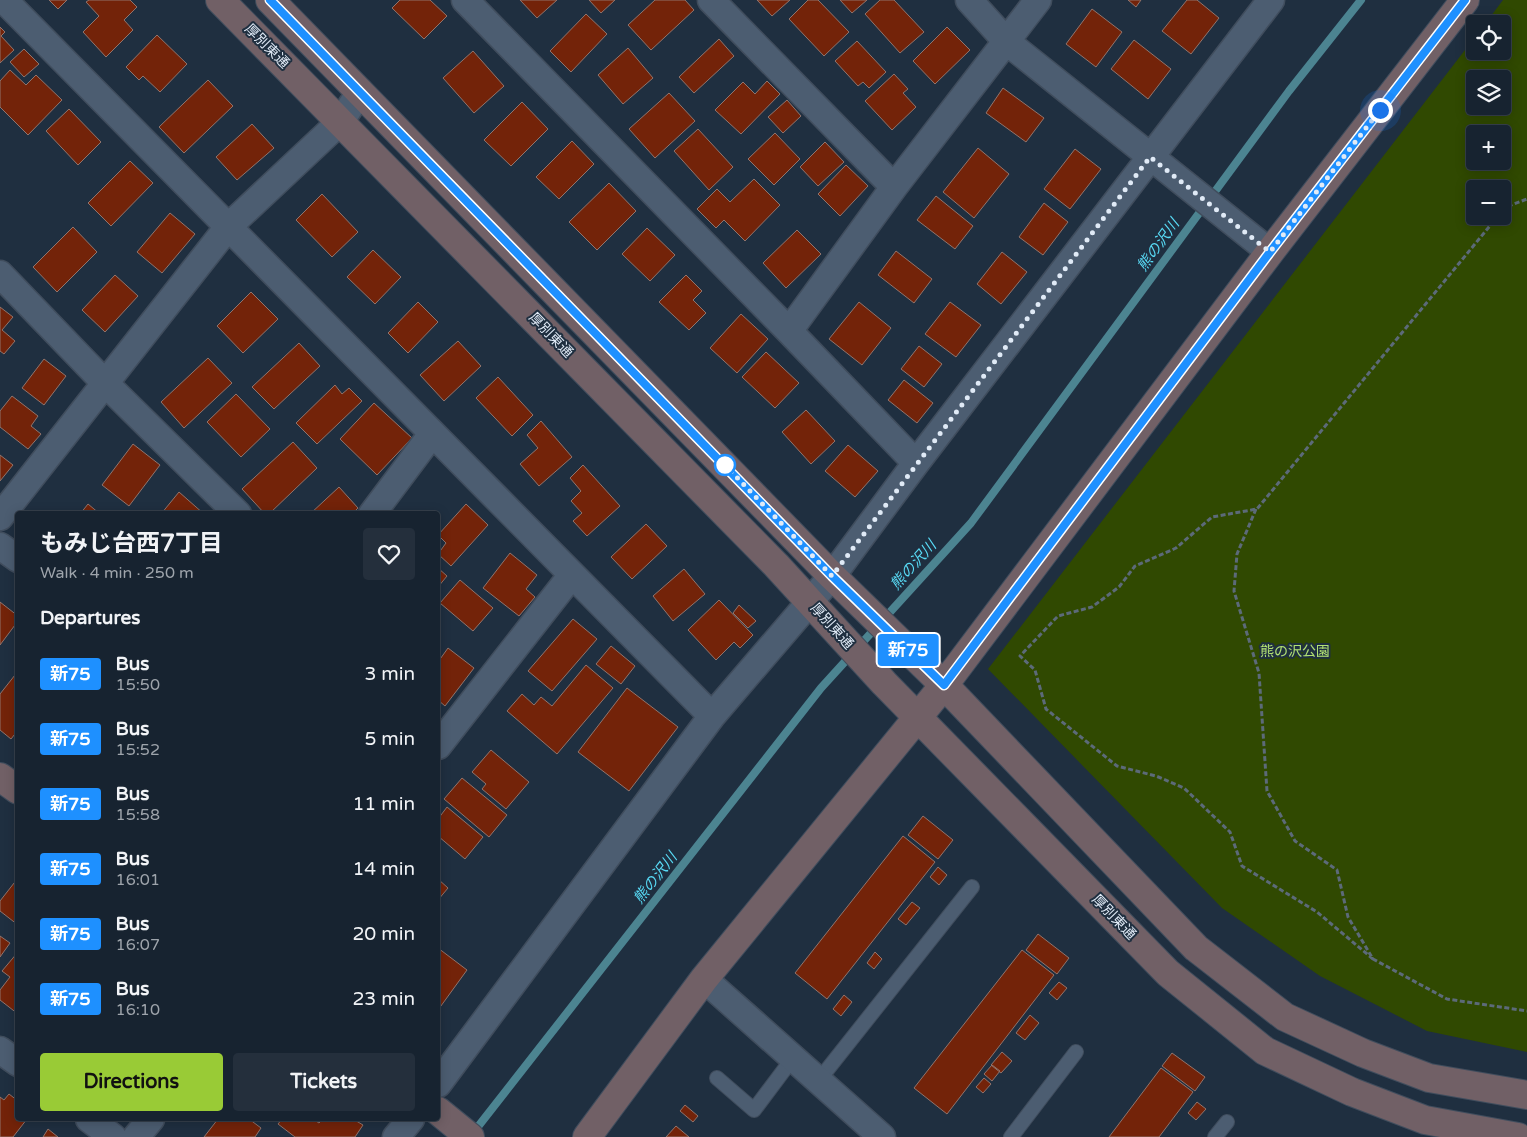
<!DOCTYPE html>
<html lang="en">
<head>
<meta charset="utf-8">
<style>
	:root { --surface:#172330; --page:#242f3c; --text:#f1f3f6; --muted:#9ea4ab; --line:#36404c; --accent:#99cb36 }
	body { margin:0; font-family:"Varela Round","Noto Sans JP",sans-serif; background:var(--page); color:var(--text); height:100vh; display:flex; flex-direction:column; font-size:19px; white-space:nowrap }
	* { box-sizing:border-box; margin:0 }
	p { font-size:16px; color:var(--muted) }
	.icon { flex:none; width:28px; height:28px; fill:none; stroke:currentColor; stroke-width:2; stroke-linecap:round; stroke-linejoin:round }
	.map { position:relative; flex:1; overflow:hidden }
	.panel { position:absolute; left:15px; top:511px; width:425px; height:610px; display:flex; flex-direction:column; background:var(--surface); border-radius:5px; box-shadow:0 2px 12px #0003,0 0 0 1px var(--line) }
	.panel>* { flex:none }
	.badge { padding:0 10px; border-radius:4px; font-size:18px; line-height:32px }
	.tools { position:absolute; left:1466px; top:15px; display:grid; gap:10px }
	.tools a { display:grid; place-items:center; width:45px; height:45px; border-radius:5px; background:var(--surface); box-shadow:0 2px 12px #0003,0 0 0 1px var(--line); font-size:25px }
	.you { position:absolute; width:25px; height:25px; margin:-12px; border:4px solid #fff; border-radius:50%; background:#1a73e8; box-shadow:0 0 0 8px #1a73e833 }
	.map>.badge { position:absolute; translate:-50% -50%; box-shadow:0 0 0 2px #fff }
	h2 { padding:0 25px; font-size:19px; line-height:45px }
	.round { display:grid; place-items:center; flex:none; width:52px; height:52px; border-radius:5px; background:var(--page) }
	.summary { display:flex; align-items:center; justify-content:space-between; height:85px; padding:0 25px }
	h1 { font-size:24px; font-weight:700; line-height:38px }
	.button { display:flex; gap:10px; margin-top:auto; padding:10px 25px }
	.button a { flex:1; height:58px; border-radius:5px; background:var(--accent); color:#111; font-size:20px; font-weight:700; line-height:58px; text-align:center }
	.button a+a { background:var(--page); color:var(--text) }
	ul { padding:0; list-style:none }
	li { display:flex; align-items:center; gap:15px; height:65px; padding:0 25px }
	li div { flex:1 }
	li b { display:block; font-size:19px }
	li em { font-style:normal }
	li .badge { min-width:55px; font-weight:700; text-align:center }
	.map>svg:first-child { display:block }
	.green { fill:#304901; fill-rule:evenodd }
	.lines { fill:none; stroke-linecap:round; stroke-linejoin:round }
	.stream { stroke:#4c8491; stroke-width:8 }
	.building { fill:#732309; stroke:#91746c }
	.lane-casing { stroke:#404d5d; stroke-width:16 }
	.street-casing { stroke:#404d5d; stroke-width:29 }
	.secondary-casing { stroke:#404d5d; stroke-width:30 }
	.path { stroke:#5c6a79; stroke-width:3; stroke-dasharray:5 2.5; stroke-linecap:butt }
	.lane { stroke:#4c5d71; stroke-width:14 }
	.street { stroke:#4c5d71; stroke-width:26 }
	.secondary { stroke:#716066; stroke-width:28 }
	.line-casing { stroke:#fff; stroke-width:11 }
	.line { stroke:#1e90ff; stroke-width:8 }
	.walk { stroke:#e0eaf6; stroke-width:5; stroke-dasharray:0 9 }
	.stop-dot { fill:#fff; stroke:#1e90ff; stroke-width:2.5 }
	.labels { text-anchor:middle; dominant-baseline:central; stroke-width:4; stroke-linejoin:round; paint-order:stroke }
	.street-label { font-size:14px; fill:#e0eaf6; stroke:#1f2f40 }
	.park-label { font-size:14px; fill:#b2e173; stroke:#1f2f40 }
	.water-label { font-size:15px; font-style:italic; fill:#58daf5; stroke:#1f2f40 }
</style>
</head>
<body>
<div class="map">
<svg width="1527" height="1137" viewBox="0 0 1527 1137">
	<rect width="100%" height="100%" fill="#1f2f40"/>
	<path class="green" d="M1503,0H1527V1052L1427,1031L1320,976L1222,908L988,669L1475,37V51H1502V24H1485ZM1475,79H1502V106H1475ZM1475,134H1502V161H1475ZM1475,189H1502V216H1475Z"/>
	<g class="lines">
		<path class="stream" d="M473,1133L821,688L971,523L1289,91L1361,0"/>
	</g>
	<path class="building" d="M49,0H67L58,9Z
		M89,0H130L137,7L124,20L133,30L106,57L83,32L99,16L86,2Z
		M400,0H430L447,16L424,39L392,8Z
		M520,0H557L537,18Z
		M589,0H615L601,13Z
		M655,0H685L694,10L651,50L628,25Z
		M757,0H790L772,16Z
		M808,0H818L849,32L824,56L789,19Z
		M840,0H867L852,13Z
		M880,0H894L924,32L900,53L865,14Z
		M1128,0H1141L1136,7Z
		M1187,0H1197L1219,18L1191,54L1162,31Z
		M1092,9L1122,32L1096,67L1066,44Z
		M586,14L607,34L571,72L550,51Z
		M0,27L5,32L1,36L14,50L0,63Z
		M947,27L970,50L935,84L913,61Z
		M157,35L187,64L160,92L143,76L139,80L126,67Z
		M719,39L734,56L694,93L679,77Z
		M1134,40L1171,69L1148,99L1111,69Z
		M857,41L886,72L869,88L863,82L858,86L835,61Z
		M628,48L653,78L623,104L598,75Z
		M24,49L39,64L24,77L10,62Z
		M473,51L504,86L474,113L443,78Z
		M10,70L26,85L36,75L62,100L28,135L0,107V81Z
		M894,74L908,89L903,93L916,107L892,130L865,101Z
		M208,80L233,106L184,153L159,127Z
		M767,81L780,94L741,134L715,110L743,82L755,94Z
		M1003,88L1044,118L1026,142L986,113Z
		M669,93L695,121L655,158L629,129Z
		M787,100L801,116L783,133L768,117Z
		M522,102L548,129L511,166L484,140Z
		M69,109L101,142L78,165L46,131Z
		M252,124L274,148L237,180L216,157Z
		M698,129L733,167L709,190L674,151Z
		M775,133L800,159L774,185L748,159Z
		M572,141L594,164L559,199L536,177Z
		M825,142L844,162L818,186L800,167Z
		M978,148L1009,174L974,218L943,192Z
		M1075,149L1101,169L1070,209L1044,189Z
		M130,161L153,183L111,226L88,203Z
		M846,165L868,186L840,216L818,194Z
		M754,179L780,205L745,241L724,220L716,228L697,209L717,189L730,202Z
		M609,183L636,211L597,250L569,222Z
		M322,194L358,232L332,257L296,220Z
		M936,196L973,226L955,249L917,220Z
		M1044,203L1068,222L1043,255L1019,237Z
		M170,213L195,234L162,273L137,252Z
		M73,227L97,252L57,292L33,267Z
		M647,228L675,255L650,281L622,254Z
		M797,230L821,254L786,288L763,263Z
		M373,250L401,277L375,304L347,277Z
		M896,251L932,279L914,303L878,275Z
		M1002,252L1027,272L1001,304L977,284Z
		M115,275L138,296L105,332L82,310Z
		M686,275L702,291L693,300L706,313L689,330L659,302Z
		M251,292L278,319L243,353L217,326Z
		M418,302L438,322L408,353L388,333Z
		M859,302L891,328L862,365L829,339Z
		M950,302L981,325L956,357L925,334Z
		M0,307L13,317L2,330L15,341L4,354L0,351Z
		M741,314L768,339L737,373L710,348Z
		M458,341L481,366L444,401L420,375Z
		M299,343L320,366L274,409L252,387Z
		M919,346L942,364L924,387L901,369Z
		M766,352L799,383L775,408L742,377Z
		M208,358L232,383L184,428L161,402Z
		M44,359L66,376L44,405L22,388Z
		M498,377L533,415L512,436L476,398Z
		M904,380L933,403L917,423L888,400Z
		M335,385L342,394L349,388L362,401L317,444L296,423Z
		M236,394L270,429L241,457L207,422Z
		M12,396L38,416L31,426L41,434L28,449L0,427V411Z
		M374,403L412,438L377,475L340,439Z
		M806,410L835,441L811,464L782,432Z
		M541,421L572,457L539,486L520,464L538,448L527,435Z
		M293,442L317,468L269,514H265L242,489Z
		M133,444L160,465L129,506L102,485Z
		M848,445L878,471L855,497L825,471Z
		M0,455L13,465L0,481Z
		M583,465L620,506L587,536L573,521L582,513L571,501L581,491L570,478Z
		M339,487L358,508L352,514H310Z
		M179,492L204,514H161Z
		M88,504L100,514H80Z
		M466,504L488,525L451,566L438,554L446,543L438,535Z
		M646,524L667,546L632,579L611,557Z
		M510,553L537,575L526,589L535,597L519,616L483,588Z
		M438,568L447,576L438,587Z
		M684,569L705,594L673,621L653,596Z
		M460,580L493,608L473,631L440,603Z
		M719,600L753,635L740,648L734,642L716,660L688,630Z
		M0,602L18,616V621L0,645Z
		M739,605L756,621L748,628L733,613Z
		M573,619L597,639L552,691L528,671Z
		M611,646L635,666L621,684L596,664Z
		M448,648L474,668L445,706L438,700V662Z
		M586,665L613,688L557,754L507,711L522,694L534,705L541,697L552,706Z
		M15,675L18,677V730L11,739L0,730V694Z
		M627,688L678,727L629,791L578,752Z
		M491,750L529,782L506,809L482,789L486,784L472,772Z
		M462,778L507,815L489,837L444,799Z
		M447,807L483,837L465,859L438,836V819Z
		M923,816L953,840L938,859L908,835Z
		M903,836L935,862L827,999L795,973Z
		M938,867L947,875L939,885L930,877Z
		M18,878V925L0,911V901Z
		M438,879L448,888L438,900Z
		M912,902L920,908L906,925L898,919Z
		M1038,934L1069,958L1057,974L1026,950Z
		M0,936L10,943L0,957Z
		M438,948L467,970L438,1010Z
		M1022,950L1054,975L947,1114L914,1088Z
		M18,952V1014L0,1000V990L10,977L2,971Z
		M875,952L882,959L874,969L867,963Z
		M1059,982L1067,988L1057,1000L1049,993Z
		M844,995L852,1002L841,1016L833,1009Z
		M1030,1015L1039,1023L1025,1040L1016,1033Z
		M1002,1052L1012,1061L1001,1073L991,1065Z
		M1172,1053L1205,1077L1195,1091L1162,1066Z
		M992,1065L1000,1071L992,1081L984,1074Z
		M1161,1068L1193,1092L1159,1137H1109Z
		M984,1078L991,1084L983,1093L976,1087Z
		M9,1094L18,1101V1119H27L13,1137H0V1097L4,1100Z
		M1197,1102L1206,1109L1196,1120L1188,1113Z
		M685,1105L698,1116L693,1122L680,1111Z
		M218,1119H249L261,1128L255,1137H204Z
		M282,1119H313L319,1123L323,1119H353L363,1125L355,1137H295L278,1124Z
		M676,1126L689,1137H666Z
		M48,1129L58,1137H43Z"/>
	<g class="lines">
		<defs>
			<path id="lane" d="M717,1078L754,1110L793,1058
				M819,1080L972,887
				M1011,1137L1076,1052
				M1215,1137L1227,1122"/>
			<path id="street" d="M4,0L712,716
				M465,0L789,331L916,463
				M711,0L894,187
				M969,0L1007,42L1270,252
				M0,274L106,384L238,514
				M789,331L894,187L1038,0
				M372,514L432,434
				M0,517L228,227L341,121L360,92
				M0,546L18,559
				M438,746L571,576
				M704,979L882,1137
				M0,1050L18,1063
				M438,1084L712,716L832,576L916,463L1271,0
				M89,1119L113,1137
				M136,1137L151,1119
				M396,1137L411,1119"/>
			<path id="secondary" d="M220,0L776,565L884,683L1168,973L1265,1051L1352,1092L1425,1120L1518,1137
				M270,0L832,576L944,685L1196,948L1285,1017L1363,1053L1429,1078L1527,1095
				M0,777L18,790
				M438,1111L470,1137
				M587,1137L704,979L944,685L1270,252L1465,0"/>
		</defs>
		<use href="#lane" class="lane-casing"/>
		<use href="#street" class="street-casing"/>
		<use href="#secondary" class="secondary-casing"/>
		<path class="path" d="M1502,211L1506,207L1527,199
			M1256,509L1237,554L1234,591L1259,673L1267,791L1295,841L1337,870L1348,917L1373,959L1447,999L1527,1011
			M1373,959L1317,912L1242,866L1230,832L1184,788L1156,776L1117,766L1046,709L1035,670L1020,656L1058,616L1092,607L1119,587L1135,566L1176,548L1212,517L1257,509L1498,216"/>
		<use href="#lane" class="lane"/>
		<use href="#street" class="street"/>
		<use href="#secondary" class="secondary"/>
	</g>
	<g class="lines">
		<defs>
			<path id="line" d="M270,0L832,576L944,685L1270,252L1465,0"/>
		</defs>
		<use href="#line" class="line-casing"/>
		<use href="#line" class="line"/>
		<path class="walk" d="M725,465L832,576L1150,157L1270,252L1380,110"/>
	</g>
	<circle class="stop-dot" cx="725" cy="465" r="10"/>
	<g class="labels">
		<g class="street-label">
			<text transform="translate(267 46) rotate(45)">厚別東通</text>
			<text transform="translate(551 335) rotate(46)">厚別東通</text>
			<text transform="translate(832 626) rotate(48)">厚別東通</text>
			<text transform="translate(1114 917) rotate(46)">厚別東通</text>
		</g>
		<g class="park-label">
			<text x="1295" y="651">熊の沢公園</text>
		</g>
		<g class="water-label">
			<text transform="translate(1158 245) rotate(-54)">熊の沢川</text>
			<text transform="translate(913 565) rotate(-48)">熊の沢川</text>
			<text transform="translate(655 878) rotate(-52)">熊の沢川</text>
		</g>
	</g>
</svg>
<div class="tools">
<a><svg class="icon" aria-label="locate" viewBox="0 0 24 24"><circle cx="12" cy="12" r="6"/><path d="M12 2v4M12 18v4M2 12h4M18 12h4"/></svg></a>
<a><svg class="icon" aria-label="layers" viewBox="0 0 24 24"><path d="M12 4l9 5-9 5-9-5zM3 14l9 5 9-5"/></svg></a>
<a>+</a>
<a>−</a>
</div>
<div class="you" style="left:1380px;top:110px"></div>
<b class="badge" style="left:908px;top:650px;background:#1e90ff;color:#fff">新75</b>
<section class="panel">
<div class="summary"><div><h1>もみじ台西7丁目</h1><p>Walk · 4 min · 250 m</p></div><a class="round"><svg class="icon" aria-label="heart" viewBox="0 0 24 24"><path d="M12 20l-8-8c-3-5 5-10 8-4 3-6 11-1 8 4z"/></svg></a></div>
<h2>Departures</h2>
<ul>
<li><span class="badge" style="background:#1e90ff;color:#fff">新75</span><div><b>Bus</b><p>15:50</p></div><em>3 min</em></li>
<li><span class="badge" style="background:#1e90ff;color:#fff">新75</span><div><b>Bus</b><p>15:52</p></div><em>5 min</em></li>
<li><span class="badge" style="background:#1e90ff;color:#fff">新75</span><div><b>Bus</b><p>15:58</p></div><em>11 min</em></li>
<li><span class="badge" style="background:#1e90ff;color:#fff">新75</span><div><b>Bus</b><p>16:01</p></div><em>14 min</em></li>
<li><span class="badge" style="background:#1e90ff;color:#fff">新75</span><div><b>Bus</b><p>16:07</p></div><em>20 min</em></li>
<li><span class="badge" style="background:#1e90ff;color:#fff">新75</span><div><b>Bus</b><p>16:10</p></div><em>23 min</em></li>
</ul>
<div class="button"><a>Directions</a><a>Tickets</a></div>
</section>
</div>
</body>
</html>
